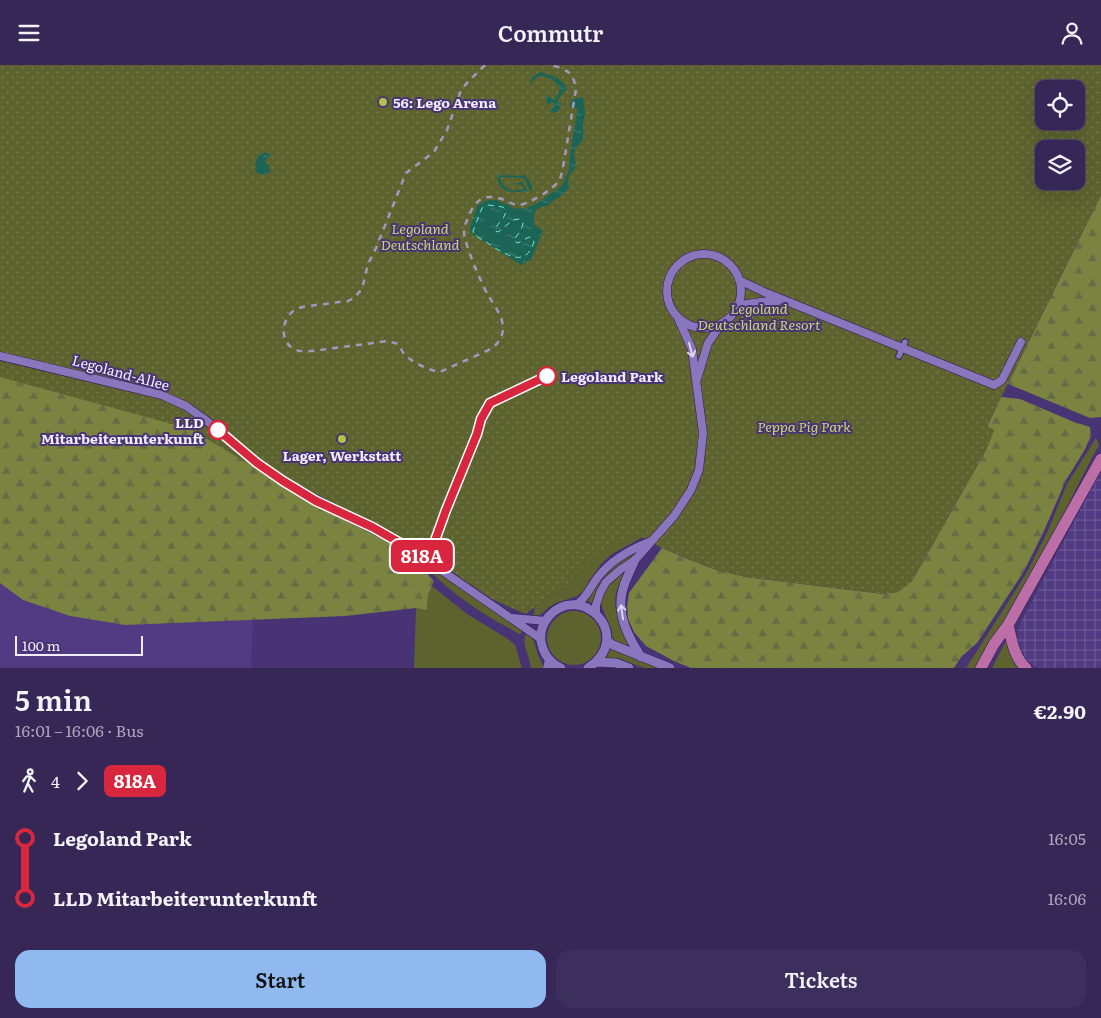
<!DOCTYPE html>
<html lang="en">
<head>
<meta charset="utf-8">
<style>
	:root { --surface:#362757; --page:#3d2f5d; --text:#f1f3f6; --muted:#aaa5ba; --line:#50446d; --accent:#90b9f0 }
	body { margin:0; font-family:Literata,serif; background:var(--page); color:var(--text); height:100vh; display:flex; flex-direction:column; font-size:19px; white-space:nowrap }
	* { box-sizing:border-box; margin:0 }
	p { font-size:16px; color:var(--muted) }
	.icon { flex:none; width:28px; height:28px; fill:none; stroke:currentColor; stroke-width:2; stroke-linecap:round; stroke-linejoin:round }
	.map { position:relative; height:603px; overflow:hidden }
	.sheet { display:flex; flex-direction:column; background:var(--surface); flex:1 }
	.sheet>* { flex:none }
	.badge { padding:0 10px; border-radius:8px; font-size:18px; line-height:32px }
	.tools { position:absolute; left:1035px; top:15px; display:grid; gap:10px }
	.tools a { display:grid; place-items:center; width:50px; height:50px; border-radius:10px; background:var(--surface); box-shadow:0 5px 20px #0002,0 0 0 1px var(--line); font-size:25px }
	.scale { position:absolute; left:15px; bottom:12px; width:128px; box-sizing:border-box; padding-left:5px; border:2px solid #f1edfd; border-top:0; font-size:14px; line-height:18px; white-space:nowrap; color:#f1edfd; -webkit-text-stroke:4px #483474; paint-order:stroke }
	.map>.badge { position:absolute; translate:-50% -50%; box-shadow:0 0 0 2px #fff }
	.legs { display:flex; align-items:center; gap:8px; height:55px; padding:0 15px; font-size:16px }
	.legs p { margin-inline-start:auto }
	.summary { display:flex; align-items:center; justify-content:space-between; height:85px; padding:0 15px }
	h1 { font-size:28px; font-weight:600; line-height:38px }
	.primary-button { display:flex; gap:10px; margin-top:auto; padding:10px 15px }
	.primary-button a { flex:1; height:58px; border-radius:15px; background:var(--accent); color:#111; font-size:20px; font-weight:600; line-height:58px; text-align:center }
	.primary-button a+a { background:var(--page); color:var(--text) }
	ul { padding:0 15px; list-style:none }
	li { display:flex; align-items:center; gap:18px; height:60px; font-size:19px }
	li i { display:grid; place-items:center; width:8px; height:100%; margin:0 6px; background:currentColor }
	li i::after { content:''; width:12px; height:12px; margin:-6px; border:4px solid; border-radius:50%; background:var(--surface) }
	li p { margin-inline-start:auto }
	li:first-child i { background:linear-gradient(#0000 50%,currentColor 0) }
	li:last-child i { background:linear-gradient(currentColor 50%,#0000 0) }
	header { display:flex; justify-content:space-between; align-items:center; height:65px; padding:0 15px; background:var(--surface); font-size:22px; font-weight:600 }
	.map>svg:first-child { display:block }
	.built { fill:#523b82 }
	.industrial { fill:url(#industrial-grid) }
	.green { fill:#5c632f }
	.forest { fill:url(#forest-firs) }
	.park { fill:url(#park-dots); fill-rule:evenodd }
	.water { fill:url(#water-ripples) }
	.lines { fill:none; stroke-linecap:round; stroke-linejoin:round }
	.ferry { stroke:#6deed0; stroke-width:1; stroke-dasharray:6 5; stroke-linecap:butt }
	.pedestrian-casing { stroke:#2f1856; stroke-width:7 }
	.minor-casing { stroke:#2f1856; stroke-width:9 }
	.tertiary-casing { stroke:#2f1856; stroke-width:10 }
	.primary-casing { stroke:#2f1856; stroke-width:12 }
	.pedestrian { stroke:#8a76bd; stroke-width:5.5 }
	.minor { stroke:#8a76bd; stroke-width:8 }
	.tertiary { stroke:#8a76bd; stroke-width:9 }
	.primary { stroke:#bc6ea7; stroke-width:11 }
	.rail { stroke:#a398be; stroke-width:2.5; stroke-dasharray:6 6; stroke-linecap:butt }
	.oneway { stroke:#dcd5f0 }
	.line-1-casing { stroke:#fff; stroke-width:11 }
	.line-1 { stroke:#d7263d; stroke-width:8 }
	.poi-dot { fill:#b3c24b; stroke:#483474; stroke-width:2 }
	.stop-1-dot { fill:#fff; stroke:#d7263d; stroke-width:2.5 }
	.labels { text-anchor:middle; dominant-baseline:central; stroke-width:4; stroke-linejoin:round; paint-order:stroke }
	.poi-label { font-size:14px; font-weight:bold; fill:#f1edfd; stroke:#483474; text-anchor:start }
	.park-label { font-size:14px; font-style:italic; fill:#c8d675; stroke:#483474 }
	.street-label { font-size:14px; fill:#f1edfd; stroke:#483474 }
	.stop-label { font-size:14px; font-weight:bold; fill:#f1edfd; stroke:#483474; text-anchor:start }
</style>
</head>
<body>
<header><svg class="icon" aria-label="menu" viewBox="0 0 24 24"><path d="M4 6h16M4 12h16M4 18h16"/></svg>Commutr<svg class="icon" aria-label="person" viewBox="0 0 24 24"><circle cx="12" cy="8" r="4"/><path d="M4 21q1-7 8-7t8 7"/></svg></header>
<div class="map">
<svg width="1101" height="603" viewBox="0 0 1101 603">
	<defs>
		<pattern id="industrial-grid" width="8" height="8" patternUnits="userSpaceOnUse" patternTransform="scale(1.25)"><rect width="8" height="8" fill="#523b82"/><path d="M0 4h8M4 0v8" fill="none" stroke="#6b5895"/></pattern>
		<pattern id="forest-firs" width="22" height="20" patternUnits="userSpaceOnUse" patternTransform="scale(1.25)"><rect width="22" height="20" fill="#7a8440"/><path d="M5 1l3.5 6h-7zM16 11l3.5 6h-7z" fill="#666c45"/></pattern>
		<pattern id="park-dots" width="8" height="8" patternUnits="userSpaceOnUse" patternTransform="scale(1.25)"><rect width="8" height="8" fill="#5c632f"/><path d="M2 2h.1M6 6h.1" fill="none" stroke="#747a4e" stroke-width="1.8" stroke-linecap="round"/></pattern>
		<pattern id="water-ripples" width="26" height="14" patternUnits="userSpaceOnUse" patternTransform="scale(1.25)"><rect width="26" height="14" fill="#1c6455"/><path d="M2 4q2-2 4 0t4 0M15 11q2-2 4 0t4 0" fill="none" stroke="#3d7a6e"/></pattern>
	</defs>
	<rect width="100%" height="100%" fill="#483474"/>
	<path class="built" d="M0,518L23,535L70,551L125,560L253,555L251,603H0Z"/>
	<path class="industrial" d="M1101,405V603H1038L1026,596L1018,587L1016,574L1019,561Z"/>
	<path class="green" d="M1096,373L1099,380C1085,405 1073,431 1060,455C1033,505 1005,554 976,603H966L1026,509L1047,468L1067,419Z
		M636,463L643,472L612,489L602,498L589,516L584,526L577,531L556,538L549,542L540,550L533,551L535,542L540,537L559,526L567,519L578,507L589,491Z
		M639,483L638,488L621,500L597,527L592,538L588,536L597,518L610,502Z
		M433,504L503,553L523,564L521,568L519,569C510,563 500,559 491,553C470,540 450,526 432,508Z
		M623,505L626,507C623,513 619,519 617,525C611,543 621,563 628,578L627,581L621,579L614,576L612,571V566L607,554L601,539L602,533L611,517Z
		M432,521L467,549L508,574L515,580L522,603H414L416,543L427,545L428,530Z
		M547 573a27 27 0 1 1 54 0a27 27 0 1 1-54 0Z
		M527,567L532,571L538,590L543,600V603H531C530,591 520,578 527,567Z
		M1008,572L1020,603H992Z
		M610,584L659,603H644L618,593L606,594Z"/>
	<path class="forest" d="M0,0L205,361L261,407L322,444L403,484L423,497L429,511L434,516L428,530L427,545L416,543L345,551L125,560L70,551L23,535L0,518Z
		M1101,130V352L1090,353L1008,319Z
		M1001,332L1020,334L1074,357L1090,362L1091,371L1084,386L1066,415L1043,468L1024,506L977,578L961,592L954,603H691L674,596L646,581L634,567L628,554L627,542L629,528L662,483L690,495L716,505L746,512L883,529L898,527L912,516L986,385L994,365L987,362Z"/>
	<path class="park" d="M0,0H1101V130L987,361L994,365L986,385L912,516L898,527L883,529L746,512L716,505L690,495L662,483L634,468L594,490L567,519L559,526L540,537L535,542L525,549L492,534L408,477L299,420L244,396L190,364L0,312ZM1044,24H1076V56H1044ZM1044,84H1076V116H1044Z"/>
	<path class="water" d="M540,7C551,10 562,13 567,24L558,34V38H561C560,45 558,51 550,46L555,40L553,37L547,40L546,31L548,32L550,30L551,33L555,35L560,25C557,15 548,11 538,11L533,16L530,21L532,12Z
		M583,32L585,48L583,59V75L576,83L574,88L576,100L574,105L570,109L568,114L569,123L566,127L550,138L548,141C540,141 534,144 534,153C533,156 534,159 536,161C538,163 541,164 543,166L531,195L521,200L472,169L470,166V162L477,141L483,137L490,135H496L517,144L525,143L534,140L562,121L569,105L570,90L577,46V43L569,41L573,34Z
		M266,87L270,89L269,92L265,96C269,100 270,101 270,107L263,110L257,108C253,102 256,98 258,91Z
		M498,110L518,111L525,110L532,121V126L531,127L524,113L500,112C500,120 507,123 513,126L514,125H523V123L521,119L513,120V119L522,117L528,127C525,127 509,127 507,126C500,123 496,116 498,110Z"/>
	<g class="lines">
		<path class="ferry" d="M488,140L503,142L506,146C504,156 497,157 495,166L498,167L513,155L519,154L523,158C522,166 517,169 514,176L518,178L529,172L533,174L534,177C526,201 511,192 495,183C488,178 481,174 474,170L473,166L482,143Z"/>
		<defs>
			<path id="pedestrian" d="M899,291L905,277"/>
			<path id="minor" d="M667 226a37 37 0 1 1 74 0a37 37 0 1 1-74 0Z
				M741,216L764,227L994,320L1002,315L1021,277
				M738,240C752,239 764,235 778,236
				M0,291L162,330L186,341L207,356L257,398L283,416L316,436L371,462L409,483L541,574
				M697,314L708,278L722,258
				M576,540C587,533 590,522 598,512C611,495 629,485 649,477
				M596,548V540L600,528L606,517L621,504L635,495L674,451L691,425L699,405L703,368L692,284L678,253
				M513,553L546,556
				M547,603L549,595"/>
			<path id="tertiary" d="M428,495L446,445L454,427
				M635,495C630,506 624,517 622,528C617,551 629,573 641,592
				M607,576L613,580L670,603
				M597,597L616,598L629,603
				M561,603C550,598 543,588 541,576C540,567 543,558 549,551C581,516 636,571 588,603"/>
			<path id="primary" d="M1008,560C1012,576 1014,592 1026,603
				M981,603L994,579L1008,560L1101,394"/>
		</defs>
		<use href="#pedestrian" class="pedestrian-casing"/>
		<use href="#minor" class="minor-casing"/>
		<use href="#tertiary" class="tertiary-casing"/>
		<use href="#primary" class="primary-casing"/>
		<use href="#pedestrian" class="pedestrian"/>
		<use href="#minor" class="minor"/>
		<use href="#tertiary" class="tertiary"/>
		<use href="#primary" class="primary"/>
		<path class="rail" d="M485,0L466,19L460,28L447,65L434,87L406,108L376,183L368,199L362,224L354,233L348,236C337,237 327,239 316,240C310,241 302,241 297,244C281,251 278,278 296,285C301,287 307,286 312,286L388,276L398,279C401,283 402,287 405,290C412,297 430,306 440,307L491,284C497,280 502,273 503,265C504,253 494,240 488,230C482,220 463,176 464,166C464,160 468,154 470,148C478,131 488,129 504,135C509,137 514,140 519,140C529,139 552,125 558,117C561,113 562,107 563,102L576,24C573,6 567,5 551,0"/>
	</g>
	<defs><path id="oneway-shaft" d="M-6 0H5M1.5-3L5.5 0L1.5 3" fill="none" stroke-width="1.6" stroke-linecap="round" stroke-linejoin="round" transform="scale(1.25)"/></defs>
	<g class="oneway">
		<use href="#oneway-shaft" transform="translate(691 285) rotate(75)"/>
		<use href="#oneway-shaft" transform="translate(622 547) rotate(-98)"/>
	</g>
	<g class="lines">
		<defs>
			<path id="line-1" d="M218,365L257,398L283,416L316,436L372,462L409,483L428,495L446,445L477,369L481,354L490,338L547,311"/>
		</defs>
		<use href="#line-1" class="line-1-casing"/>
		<use href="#line-1" class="line-1"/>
	</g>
	<g class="poi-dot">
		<circle cx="383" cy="37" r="5"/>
		<circle cx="342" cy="374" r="5"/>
	</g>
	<g class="stop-1-dot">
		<circle cx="547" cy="311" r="9"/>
		<circle cx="218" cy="365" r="9"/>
	</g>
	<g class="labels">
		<g class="poi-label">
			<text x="393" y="37">56: Lego Arena</text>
			<text x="342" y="390" text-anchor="middle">Lager, Werkstatt</text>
		</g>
		<g class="park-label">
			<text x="420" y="163">Legoland<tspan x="420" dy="16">Deutschland</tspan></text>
			<text x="759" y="243">Legoland<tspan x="759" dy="16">Deutschland Resort</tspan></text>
			<text x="804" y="361">Peppa Pig Park</text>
		</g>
		<g class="street-label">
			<text transform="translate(121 307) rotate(15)">Legoland-Allee</text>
		</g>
		<g class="stop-label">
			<text x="561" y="311">Legoland Park</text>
			<text x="204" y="357" text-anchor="end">LLD<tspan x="204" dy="16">Mitarbeiterunterkunft</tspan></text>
		</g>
	</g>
</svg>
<div class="tools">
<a><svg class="icon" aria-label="locate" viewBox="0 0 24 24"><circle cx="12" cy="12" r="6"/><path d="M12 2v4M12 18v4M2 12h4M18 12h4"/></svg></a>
<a><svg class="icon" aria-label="layers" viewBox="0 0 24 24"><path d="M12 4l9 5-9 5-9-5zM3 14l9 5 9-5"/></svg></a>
</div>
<div class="scale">100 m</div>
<b class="badge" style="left:422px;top:491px;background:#d7263d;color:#fff">818A</b>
</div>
<section class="sheet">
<div class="summary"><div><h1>5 min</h1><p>16:01 – 16:06 · Bus</p></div><b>€2.90</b></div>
<div class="legs"><svg class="icon" aria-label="walk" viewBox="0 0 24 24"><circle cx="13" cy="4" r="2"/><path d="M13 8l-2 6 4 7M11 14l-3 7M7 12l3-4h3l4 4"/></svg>4<svg class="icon" aria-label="forward" viewBox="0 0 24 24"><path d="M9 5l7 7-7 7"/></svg><b class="badge" style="background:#d7263d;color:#fff">818A</b></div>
<ul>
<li><i style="color:#d7263d"></i><b>Legoland Park</b><p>16:05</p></li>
<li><i style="color:#d7263d"></i><b>LLD Mitarbeiterunterkunft</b><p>16:06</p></li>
</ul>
<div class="primary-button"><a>Start</a><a>Tickets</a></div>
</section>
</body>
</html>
